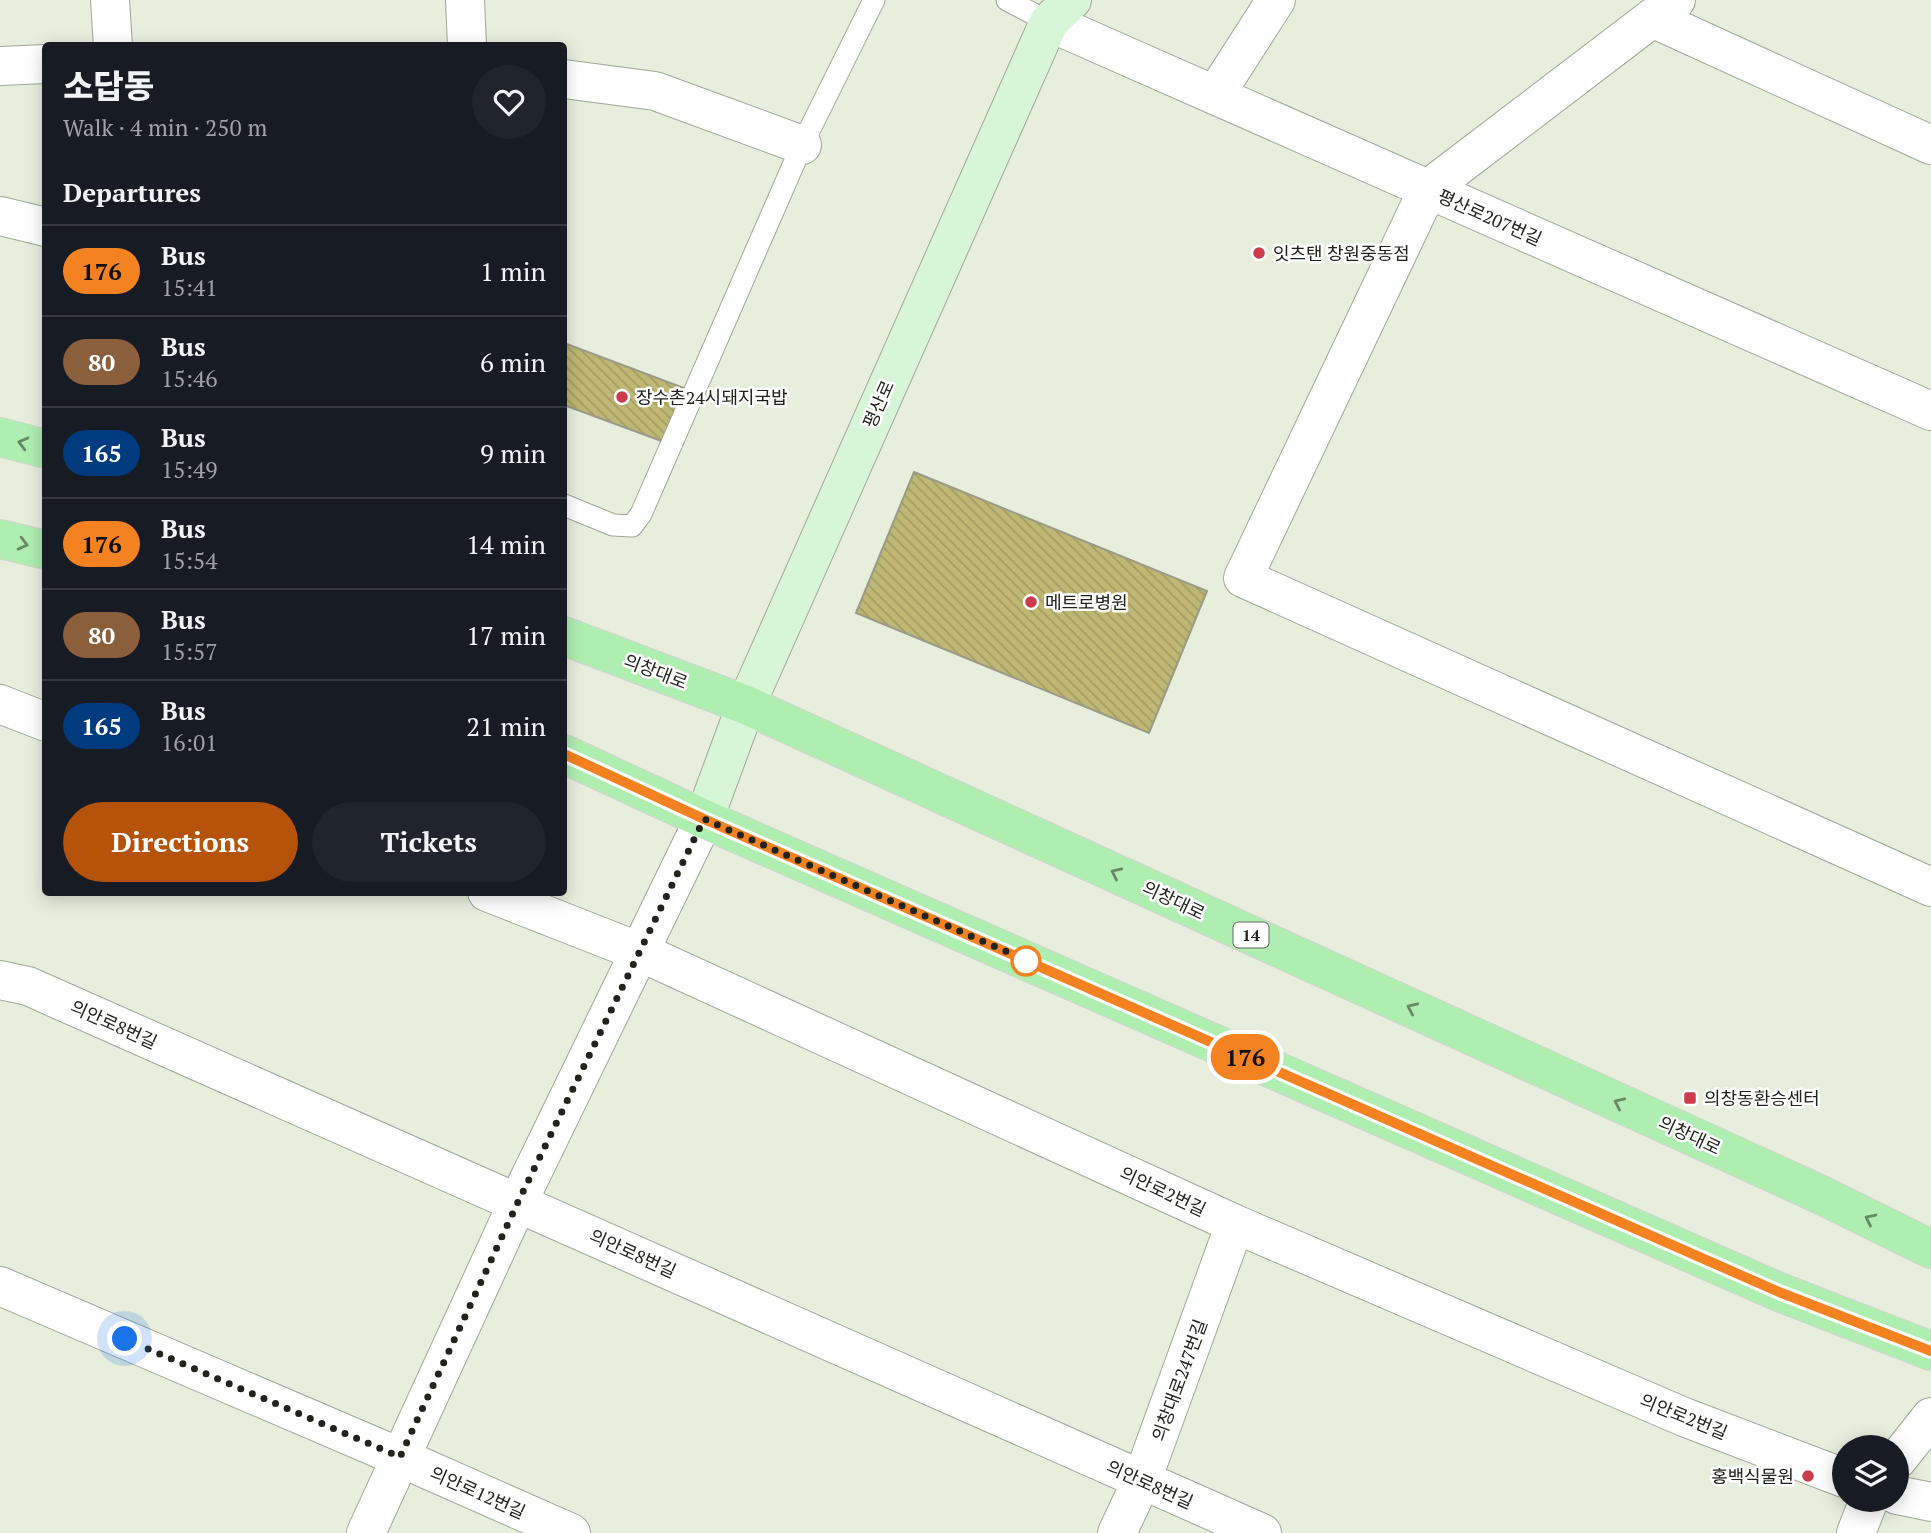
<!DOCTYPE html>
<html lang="en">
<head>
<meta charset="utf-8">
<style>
	:root { --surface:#171b24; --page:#20242c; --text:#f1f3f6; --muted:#9ea1a6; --line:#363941; --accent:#b45309 }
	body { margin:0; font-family:"PT Serif","Noto Sans KR",serif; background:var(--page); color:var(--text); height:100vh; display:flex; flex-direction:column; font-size:26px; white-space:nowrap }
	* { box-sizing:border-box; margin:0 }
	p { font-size:23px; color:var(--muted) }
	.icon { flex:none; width:38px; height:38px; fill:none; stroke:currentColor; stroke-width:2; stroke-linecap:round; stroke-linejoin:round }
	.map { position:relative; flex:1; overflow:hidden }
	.sheet { position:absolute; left:42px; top:42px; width:525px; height:854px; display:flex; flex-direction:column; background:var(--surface); border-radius:7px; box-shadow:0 4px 18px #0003 }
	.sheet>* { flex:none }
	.badge { padding:0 14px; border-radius:23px; font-size:24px; line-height:46px }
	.tools { position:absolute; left:1832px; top:1435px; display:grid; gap:14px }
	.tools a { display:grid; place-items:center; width:77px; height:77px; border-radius:50%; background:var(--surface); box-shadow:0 4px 18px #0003; font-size:35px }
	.you { position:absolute; width:35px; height:35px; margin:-18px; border:5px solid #fff; border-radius:50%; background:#1a73e8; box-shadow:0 0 0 10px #1a73e833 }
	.map>.badge { position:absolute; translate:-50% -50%; box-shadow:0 0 0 4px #fff }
	h2 { padding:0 21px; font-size:26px; line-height:63px }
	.round { display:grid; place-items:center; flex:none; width:74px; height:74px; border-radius:37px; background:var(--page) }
	.headline { display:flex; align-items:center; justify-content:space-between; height:119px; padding:0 21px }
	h1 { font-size:33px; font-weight:800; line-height:52px }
	.action { display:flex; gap:14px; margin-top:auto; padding:14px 21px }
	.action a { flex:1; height:80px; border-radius:42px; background:var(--accent); color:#fff; font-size:28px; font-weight:800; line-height:80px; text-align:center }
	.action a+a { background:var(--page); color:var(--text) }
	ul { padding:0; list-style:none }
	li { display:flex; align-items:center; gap:21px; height:91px; padding:0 21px; border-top:2px solid var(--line) }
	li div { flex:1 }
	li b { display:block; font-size:26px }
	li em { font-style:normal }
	li .badge { min-width:77px; font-weight:700; text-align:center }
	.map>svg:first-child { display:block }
	.building { fill:url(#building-back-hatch); stroke:#9b9988; stroke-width:2 }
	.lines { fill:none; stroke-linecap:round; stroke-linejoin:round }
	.service-casing { stroke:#a0a796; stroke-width:23 }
	.minor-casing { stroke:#a0a796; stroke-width:40 }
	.secondary-casing { stroke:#a0a796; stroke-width:40 }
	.primary-casing { stroke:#d3d3d2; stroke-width:40 }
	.service { stroke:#fff; stroke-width:21 }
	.minor { stroke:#fff; stroke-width:38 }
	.secondary { stroke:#d7f6d8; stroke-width:38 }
	.primary { stroke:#afeeb1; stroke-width:38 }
	.oneway { stroke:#688867 }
	.line-casing { stroke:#fff; stroke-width:16 }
	.line { stroke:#f58220; stroke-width:10 }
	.walk { stroke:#21231d; stroke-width:7; stroke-dasharray:0 12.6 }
	.poi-dot { fill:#cc3c4a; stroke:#fff; stroke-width:2.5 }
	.stop-dot { fill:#fff; stroke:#f58220; stroke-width:3.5 }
	.labels { text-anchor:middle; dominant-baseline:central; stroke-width:5; stroke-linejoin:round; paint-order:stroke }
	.shield { fill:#fff; stroke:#646561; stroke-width:2 }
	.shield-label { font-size:16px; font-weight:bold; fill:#21231d }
	.street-label { font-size:18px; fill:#21231d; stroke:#fff }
	.poi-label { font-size:18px; fill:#21231d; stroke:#fff; text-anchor:start }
</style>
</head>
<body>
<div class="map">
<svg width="1931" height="1533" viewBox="0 0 1931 1533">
	<defs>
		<pattern id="building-back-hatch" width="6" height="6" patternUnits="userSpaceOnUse" patternTransform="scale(1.75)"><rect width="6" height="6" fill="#bfb773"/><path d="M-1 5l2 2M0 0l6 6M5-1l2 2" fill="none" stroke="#a49d63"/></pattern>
	</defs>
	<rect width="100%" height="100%" fill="#e7eedc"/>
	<path class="building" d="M564,343L684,388L664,442L564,405Z
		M914,472L1207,591L1149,733L856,613Z"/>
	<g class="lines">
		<defs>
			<path id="service" d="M1007,0L1049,22
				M564,505L613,525L632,526L641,514L802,145L874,0"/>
			<path id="minor" d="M110,0L113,46
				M465,0L467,46
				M1676,0L1428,189L1243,578L1931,887
				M1652,18L1931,145
				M1049,22L1931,411
				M0,66L46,64
				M564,79L655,91L802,145
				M1215,95L1276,0
				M0,216L46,227
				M0,704L46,722
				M487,892L640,952L1235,1224L1684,1417L1844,1478
				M0,980L28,986L1262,1533
				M0,1286L399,1457L571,1533
				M1897,1460L1931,1417
				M1897,1495L1931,1502
				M366,1533L518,1202L704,819
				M1117,1533L1142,1480L1235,1224
				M1856,1533L1869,1500"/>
			<path id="secondary" d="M704,819L746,705L1049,22L1072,0"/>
			<path id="primary" d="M0,437L46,449
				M0,539L46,550
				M564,636L746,705L1817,1193L1931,1249
				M564,754L704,819L1779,1292L1931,1351"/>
		</defs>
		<use href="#service" class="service-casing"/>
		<use href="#minor" class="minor-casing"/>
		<use href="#secondary" class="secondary-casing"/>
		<use href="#primary" class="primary-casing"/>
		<use href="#service" class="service"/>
		<use href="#minor" class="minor"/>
		<use href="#secondary" class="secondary"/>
		<use href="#primary" class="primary"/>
	</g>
	<defs><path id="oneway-chevron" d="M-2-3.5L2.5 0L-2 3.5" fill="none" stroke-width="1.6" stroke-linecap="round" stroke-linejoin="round" transform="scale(1.75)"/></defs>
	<g class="oneway">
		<use href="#oneway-chevron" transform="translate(23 443) rotate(-165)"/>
		<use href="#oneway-chevron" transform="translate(23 544) rotate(14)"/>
		<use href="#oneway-chevron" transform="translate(1116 873) rotate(-155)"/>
		<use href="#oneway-chevron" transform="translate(1412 1008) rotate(-155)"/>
		<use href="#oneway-chevron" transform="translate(1619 1103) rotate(-155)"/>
		<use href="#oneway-chevron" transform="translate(1870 1219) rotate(-154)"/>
	</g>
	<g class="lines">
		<defs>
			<path id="line" d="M564,754L704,819L1779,1292L1931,1351"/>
		</defs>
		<use href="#line" class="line-casing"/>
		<use href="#line" class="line"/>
		<path class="walk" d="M125,1339L400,1457L518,1202L704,819L1037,965L1026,961"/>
	</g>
	<g class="poi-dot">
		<circle cx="1259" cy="253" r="7"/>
		<circle cx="622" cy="397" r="7"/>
		<circle cx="1031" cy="602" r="7"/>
		<rect x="1683" y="1091" width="14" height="14" rx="3.5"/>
		<circle cx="1808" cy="1476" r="7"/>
	</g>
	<circle class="stop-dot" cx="1026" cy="961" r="14"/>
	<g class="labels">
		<rect class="shield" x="1233.5" y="922.5" width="35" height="25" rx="5"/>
		<g class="shield-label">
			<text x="1251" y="935">14</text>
		</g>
		<g class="street-label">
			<text transform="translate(1490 217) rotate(24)">평산로207번길</text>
			<text transform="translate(878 404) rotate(-66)">평산로</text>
			<text transform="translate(656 671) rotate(21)">의창대로</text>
			<text transform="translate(1174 900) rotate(25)">의창대로</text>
			<text transform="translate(114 1024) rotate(24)">의안로8번길</text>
			<text transform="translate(1690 1135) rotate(25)">의창대로</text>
			<text transform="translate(1163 1191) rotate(25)">의안로2번길</text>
			<text transform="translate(633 1253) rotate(24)">의안로8번길</text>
			<text transform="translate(1179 1380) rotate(-70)">의창대로247번길</text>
			<text transform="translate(1684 1416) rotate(22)">의안로2번길</text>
			<text transform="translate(1150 1484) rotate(24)">의안로8번길</text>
			<text transform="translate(478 1492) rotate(24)">의안로12번길</text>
		</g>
		<g class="poi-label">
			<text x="1273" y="253">잇츠탠 창원중동점</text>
			<text x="636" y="397">장수촌24시돼지국밥</text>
			<text x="1045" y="602">메트로병원</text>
			<text x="1704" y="1098">의창동환승센터</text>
			<text x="1794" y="1476" text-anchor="end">홍백식물원</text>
		</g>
	</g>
</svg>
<div class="tools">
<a><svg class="icon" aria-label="layers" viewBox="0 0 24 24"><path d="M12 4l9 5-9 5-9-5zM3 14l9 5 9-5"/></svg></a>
</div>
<div class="you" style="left:125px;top:1339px"></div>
<b class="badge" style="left:1245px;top:1057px;background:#f58220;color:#111">176</b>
<section class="sheet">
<div class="headline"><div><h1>소답동</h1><p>Walk · 4 min · 250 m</p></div><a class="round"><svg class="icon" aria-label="heart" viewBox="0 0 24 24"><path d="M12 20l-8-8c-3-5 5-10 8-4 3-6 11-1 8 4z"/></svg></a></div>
<h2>Departures</h2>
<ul>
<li><span class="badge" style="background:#f58220;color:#111">176</span><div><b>Bus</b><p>15:41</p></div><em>1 min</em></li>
<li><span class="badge" style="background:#8b5e3c;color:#fff">80</span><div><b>Bus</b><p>15:46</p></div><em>6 min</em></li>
<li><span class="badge" style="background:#003b80;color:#fff">165</span><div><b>Bus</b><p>15:49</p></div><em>9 min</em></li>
<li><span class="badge" style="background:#f58220;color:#111">176</span><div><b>Bus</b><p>15:54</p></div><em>14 min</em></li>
<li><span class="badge" style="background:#8b5e3c;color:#fff">80</span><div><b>Bus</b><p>15:57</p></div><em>17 min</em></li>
<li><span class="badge" style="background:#003b80;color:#fff">165</span><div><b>Bus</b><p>16:01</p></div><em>21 min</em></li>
</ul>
<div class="action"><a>Directions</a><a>Tickets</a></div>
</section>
</div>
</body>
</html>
